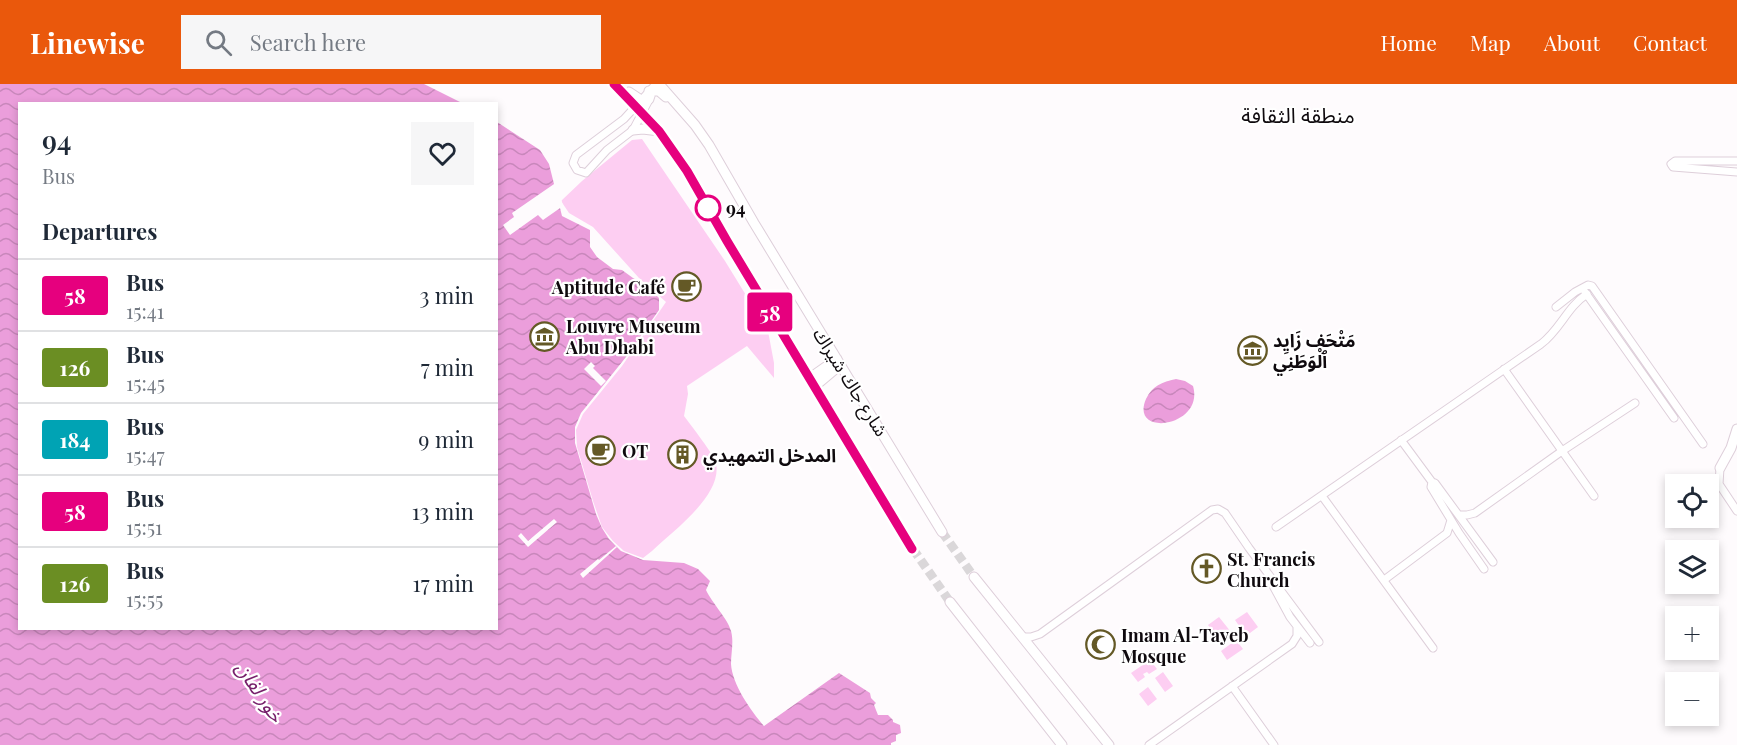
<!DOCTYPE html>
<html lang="en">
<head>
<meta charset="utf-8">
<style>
	:root { --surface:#fff; --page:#f6f6f7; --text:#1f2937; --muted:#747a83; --line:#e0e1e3; --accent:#ea580c }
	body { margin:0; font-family:"Playfair Display","Noto Sans Arabic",serif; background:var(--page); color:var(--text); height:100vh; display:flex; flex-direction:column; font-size:22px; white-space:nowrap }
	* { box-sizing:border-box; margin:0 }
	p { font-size:20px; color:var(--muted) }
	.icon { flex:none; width:33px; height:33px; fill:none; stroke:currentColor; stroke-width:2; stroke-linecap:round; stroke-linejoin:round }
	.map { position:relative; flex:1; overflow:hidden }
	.side { position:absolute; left:18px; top:18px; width:480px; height:528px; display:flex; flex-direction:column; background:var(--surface); border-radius:0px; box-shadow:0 3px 9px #0003 }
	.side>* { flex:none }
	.badge { padding:0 12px; border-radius:4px; font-size:21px; line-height:39px }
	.controls { position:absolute; left:1665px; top:390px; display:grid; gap:12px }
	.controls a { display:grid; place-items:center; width:54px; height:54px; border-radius:0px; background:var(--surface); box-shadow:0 3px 9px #0003; font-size:30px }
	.map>.badge { position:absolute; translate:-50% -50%; box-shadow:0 0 0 3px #fff }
	h2 { padding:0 24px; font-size:22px; line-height:54px }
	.round { display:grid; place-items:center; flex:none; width:63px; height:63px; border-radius:0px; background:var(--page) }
	.headline { display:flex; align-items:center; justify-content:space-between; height:102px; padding:0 24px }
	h1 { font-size:28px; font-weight:600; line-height:45px }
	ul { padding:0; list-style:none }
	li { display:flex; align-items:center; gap:18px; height:72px; padding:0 24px; border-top:2px solid var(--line) }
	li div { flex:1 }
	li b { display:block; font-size:22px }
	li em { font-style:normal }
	li .badge { min-width:66px; font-weight:700; text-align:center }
	header { display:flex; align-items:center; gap:36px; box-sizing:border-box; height:84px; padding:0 30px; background:var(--accent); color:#fff }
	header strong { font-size:28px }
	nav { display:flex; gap:33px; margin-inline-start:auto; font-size:21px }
	.search { width:420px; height:54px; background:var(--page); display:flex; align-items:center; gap:15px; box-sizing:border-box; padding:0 21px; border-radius:0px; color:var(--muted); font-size:22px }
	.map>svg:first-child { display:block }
	.green { fill:#fdcef2 }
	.water { fill:url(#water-waves) }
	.pier { fill:#fefbfd }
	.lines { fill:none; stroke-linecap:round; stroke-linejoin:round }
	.secondary-tunnel { stroke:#dad7d9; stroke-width:9; stroke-dasharray:9 4.5; stroke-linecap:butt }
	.street-casing { stroke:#decfda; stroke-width:9 }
	.secondary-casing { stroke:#decfda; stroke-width:11 }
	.street { stroke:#fff; stroke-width:7 }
	.secondary { stroke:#fff; stroke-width:9 }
	.line-casing { stroke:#fff; stroke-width:14 }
	.line { stroke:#e6007e; stroke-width:9 }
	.stop-dot { fill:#fff; stroke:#e6007e; stroke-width:3 }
	.labels { text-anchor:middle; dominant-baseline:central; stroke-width:4.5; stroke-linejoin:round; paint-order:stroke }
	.stop-label { font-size:18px; font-weight:bold; fill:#0f0a0e; stroke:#fff; text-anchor:start }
	.poi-label { font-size:18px; font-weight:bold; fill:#0f0a0e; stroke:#fff; text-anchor:start }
	.street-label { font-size:18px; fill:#0f0a0e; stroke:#fff }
	.water-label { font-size:20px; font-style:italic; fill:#77206b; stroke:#fff }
	.quarter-label { font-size:21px; fill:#0f0a0e; stroke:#fff }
</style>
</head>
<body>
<header>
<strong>Linewise</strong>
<div class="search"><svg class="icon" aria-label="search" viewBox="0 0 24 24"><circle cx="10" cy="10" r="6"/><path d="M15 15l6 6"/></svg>Search here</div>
<nav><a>Home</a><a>Map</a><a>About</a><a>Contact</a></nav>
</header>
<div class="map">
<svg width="1737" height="661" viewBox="0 0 1737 661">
	<defs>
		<pattern id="water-waves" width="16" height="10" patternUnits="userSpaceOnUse" patternTransform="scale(1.5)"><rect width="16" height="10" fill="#eb9edb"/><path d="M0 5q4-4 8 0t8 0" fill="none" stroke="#c887bb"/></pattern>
	</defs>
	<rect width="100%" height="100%" fill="#fefbfd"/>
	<path class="green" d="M642,55L725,177L768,247L774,279V294L747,262L687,302L688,310L684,332C690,340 715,372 716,379C723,411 673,447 652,467L643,474L624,467L613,457L602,443L593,417L577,363L576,346L583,330L622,282L666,218L639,194L593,143L569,129L561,117L582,97L632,56Z
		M1247,528L1258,543L1246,552L1235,536Z
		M1219,533L1231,548L1219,556L1208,541Z
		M1236,556L1243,565L1227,576L1221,567Z
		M1150,576L1157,585L1149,590L1147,588L1143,590L1145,593L1138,598L1131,589Z
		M1163,588L1173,602L1165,608L1155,594Z
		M1148,603L1157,615L1148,622L1139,610Z"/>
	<path class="water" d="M0,0H424L462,19L20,20V544H496L497,38L540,66L549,80L562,132L590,146V163L597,173L613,185L622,186L633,194L645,200L659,214V226L626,273L581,329L575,343V359L596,430L602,444L609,455L621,467L643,476L684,479L698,485L710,497L706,506C712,519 728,535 731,547C734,558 731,569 731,580C732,600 751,627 764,642L839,589L870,609L871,614L876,619L874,621L878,631H888L893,636V638L900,641L901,649L896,651V657L891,659V661H0Z
		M1176,295L1185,297L1193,302C1205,343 1129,354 1146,315C1152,302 1162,298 1176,295Z"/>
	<path class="pier" d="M557,98L563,122L543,136L538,131L510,151L503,141L514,133L512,129Z
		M591,278L595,282L593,284L606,297L601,302L584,285Z
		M554,435L557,438L528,463L518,452L521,449L528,457Z
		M616,462L617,463L583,494L580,490L598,475L599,476Z"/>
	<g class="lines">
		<path class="secondary-tunnel" d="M942,448L974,493
			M913,465L950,518"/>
		<defs>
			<path id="street" d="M651,12L633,46L607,66L586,89L577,86L573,79L576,71L624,35L656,0
				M1737,77H1675L1671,80L1673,83L1737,88
				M1585,208L1674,334
				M1556,223L1575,208L1588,201L1592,202L1703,360
				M1504,285L1594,412
				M1401,356L1432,398L1435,399L1493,478
				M1720,384L1719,400L1737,427
				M1432,398L1431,403L1459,449L1484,485
				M1322,412L1433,564
				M1459,431H1467L1475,429L1562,367L1635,319
				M1276,443L1541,260C1560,246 1567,223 1587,210
				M1384,496L1447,449L1451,436
				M1271,498L1290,533L1310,559
				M1022,553H1031L1040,550L1212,426L1218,425L1225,429L1249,464L1319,558
				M1232,602L1274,661
				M1149,661L1292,560L1297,552V542"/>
			<path id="secondary" d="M614,0L659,47L687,87L727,157L913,465
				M659,0L695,41L709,61L754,139L942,448
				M649,7H659L666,13
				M629,8L641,16L649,15
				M633,46L643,45L659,47
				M810,294L837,275
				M815,302L840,281
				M1720,384L1731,364L1737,345
				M974,493L1109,661
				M950,518L1062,661"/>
		</defs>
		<use href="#street" class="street-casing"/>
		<use href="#secondary" class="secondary-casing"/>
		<use href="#street" class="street"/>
		<use href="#secondary" class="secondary"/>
	</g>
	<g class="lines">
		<defs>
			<path id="line" d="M614,0L659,47L687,87L727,157L912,465"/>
		</defs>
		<use href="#line" class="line-casing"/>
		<use href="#line" class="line"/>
	</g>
	<defs>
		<symbol id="cafe-ring" viewBox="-11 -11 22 22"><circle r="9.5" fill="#fff" stroke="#645926" stroke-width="1.5"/><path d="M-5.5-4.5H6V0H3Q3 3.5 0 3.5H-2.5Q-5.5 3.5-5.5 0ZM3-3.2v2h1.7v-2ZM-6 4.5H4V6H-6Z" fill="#645926"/></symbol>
		<symbol id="museum-ring" viewBox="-11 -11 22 22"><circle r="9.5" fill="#fff" stroke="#645926" stroke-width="1.5"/><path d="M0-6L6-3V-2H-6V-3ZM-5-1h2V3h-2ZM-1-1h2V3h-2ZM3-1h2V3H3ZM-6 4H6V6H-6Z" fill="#645926"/></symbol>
		<symbol id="building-ring" viewBox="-11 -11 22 22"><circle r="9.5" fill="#fff" stroke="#645926" stroke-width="1.5"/><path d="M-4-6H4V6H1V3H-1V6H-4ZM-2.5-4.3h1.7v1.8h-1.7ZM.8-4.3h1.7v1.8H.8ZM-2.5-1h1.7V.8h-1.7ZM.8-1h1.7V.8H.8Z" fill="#645926"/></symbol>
		<symbol id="church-ring" viewBox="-11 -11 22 22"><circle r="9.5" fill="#fff" stroke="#645926" stroke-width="1.5"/><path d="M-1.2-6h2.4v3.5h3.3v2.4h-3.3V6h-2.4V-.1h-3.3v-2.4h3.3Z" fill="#645926"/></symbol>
		<symbol id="mosque-ring" viewBox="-11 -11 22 22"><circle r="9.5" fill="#fff" stroke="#645926" stroke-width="1.5"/><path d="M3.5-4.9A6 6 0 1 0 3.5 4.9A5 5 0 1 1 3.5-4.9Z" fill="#645926"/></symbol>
	</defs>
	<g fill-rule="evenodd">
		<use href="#cafe-ring" x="670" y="186" width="33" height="33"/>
		<use href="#museum-ring" x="528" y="236" width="33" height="33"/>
		<use href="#museum-ring" x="1236" y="250" width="33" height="33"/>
		<use href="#cafe-ring" x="584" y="350" width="33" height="33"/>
		<use href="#building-ring" x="666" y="354" width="33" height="33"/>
		<use href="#church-ring" x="1190" y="468" width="33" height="33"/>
		<use href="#mosque-ring" x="1084" y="544" width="33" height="33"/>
	</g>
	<circle class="stop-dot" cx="708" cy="124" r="12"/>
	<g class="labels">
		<g class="stop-label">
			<text x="726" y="124">94</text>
		</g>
		<g class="poi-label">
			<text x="665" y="203" text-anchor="end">Aptitude Café</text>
			<text x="566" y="242">Louvre Museum<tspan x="566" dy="21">Abu Dhabi</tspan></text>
			<text x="1273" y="256">مَتْحَف زَايِد<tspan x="1273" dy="21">ٱلْوَطَنِي</tspan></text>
			<text x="622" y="367">OT</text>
			<text x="703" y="371">المدخل التمهيدي</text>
			<text x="1227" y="475">St. Francis<tspan x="1227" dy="21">Church</tspan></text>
			<text x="1121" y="551">Imam Al-Tayeb<tspan x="1121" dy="21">Mosque</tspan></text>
		</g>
		<g class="street-label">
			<text transform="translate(851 298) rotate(58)">شارع جاك شيراك</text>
		</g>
		<g class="water-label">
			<text transform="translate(261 607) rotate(56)">خور لفان</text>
		</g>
		<g class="quarter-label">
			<text x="1298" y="30">منطقة الثقافة</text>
		</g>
	</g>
</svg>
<div class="controls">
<a><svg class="icon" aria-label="locate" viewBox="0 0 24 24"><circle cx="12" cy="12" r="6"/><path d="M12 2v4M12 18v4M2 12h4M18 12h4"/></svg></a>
<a><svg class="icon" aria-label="layers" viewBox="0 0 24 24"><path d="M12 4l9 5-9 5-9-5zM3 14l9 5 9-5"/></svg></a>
<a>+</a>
<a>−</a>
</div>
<b class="badge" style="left:770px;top:228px;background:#e6007e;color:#fff">58</b>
<section class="side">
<div class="headline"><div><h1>94</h1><p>Bus</p></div><a class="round"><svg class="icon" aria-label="heart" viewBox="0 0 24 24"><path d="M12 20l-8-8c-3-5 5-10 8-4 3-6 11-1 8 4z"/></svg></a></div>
<h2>Departures</h2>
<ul>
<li><span class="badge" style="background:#e6007e;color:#fff">58</span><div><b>Bus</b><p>15:41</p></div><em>3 min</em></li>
<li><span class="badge" style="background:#6b8e23;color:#fff">126</span><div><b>Bus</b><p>15:45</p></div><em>7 min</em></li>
<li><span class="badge" style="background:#00a3b4;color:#fff">184</span><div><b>Bus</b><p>15:47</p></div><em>9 min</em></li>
<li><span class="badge" style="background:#e6007e;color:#fff">58</span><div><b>Bus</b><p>15:51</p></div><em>13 min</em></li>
<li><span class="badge" style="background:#6b8e23;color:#fff">126</span><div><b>Bus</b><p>15:55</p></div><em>17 min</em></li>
</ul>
</section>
</div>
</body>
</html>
